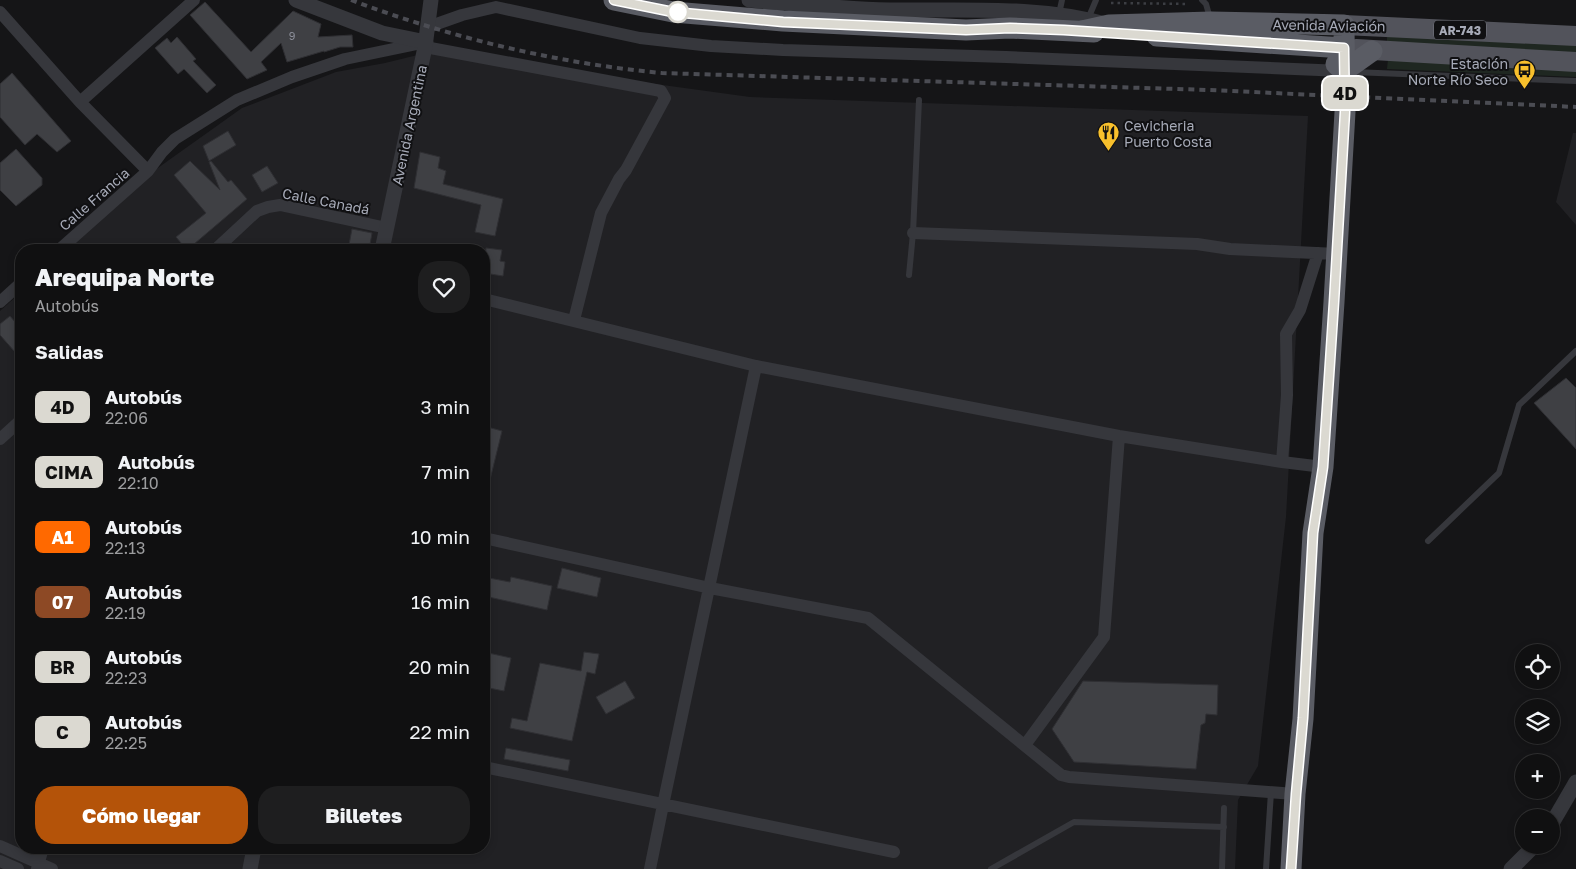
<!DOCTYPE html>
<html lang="es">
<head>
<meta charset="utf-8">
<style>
	:root { --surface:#101011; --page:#1e1e1f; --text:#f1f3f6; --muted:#9c9d9f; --line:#303031; --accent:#b45309 }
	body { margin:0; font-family:"Golos Text",sans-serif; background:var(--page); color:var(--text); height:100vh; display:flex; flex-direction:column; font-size:19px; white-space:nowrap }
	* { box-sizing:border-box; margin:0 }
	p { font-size:16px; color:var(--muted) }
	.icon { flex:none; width:28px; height:28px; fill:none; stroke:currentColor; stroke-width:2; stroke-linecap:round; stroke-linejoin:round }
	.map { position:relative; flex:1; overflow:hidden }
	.details { position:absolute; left:15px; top:244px; width:475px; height:610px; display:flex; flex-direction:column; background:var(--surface); border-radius:20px; box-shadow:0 2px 8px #0003,0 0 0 1px var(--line) }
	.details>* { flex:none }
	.badge { padding:0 10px; border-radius:8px; font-size:18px; line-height:32px }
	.buttons { position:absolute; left:1515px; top:644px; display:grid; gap:10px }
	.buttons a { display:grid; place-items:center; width:45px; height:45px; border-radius:50%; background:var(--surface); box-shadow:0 2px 8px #0003,0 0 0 1px var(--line); font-size:25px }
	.map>.badge { position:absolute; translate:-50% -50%; box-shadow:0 0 0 2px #fff }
	h2 { padding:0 20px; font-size:19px; line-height:45px }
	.round { display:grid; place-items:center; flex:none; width:52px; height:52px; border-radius:20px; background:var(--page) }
	.summary { display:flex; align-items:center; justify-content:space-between; height:85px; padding:0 20px }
	h1 { font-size:24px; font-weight:800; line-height:38px }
	.primary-button { display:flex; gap:10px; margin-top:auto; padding:10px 20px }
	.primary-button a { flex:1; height:58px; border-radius:20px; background:var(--accent); color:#fff; font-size:20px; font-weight:800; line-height:58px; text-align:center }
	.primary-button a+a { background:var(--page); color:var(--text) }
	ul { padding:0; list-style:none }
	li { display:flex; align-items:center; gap:15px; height:65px; padding:0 20px }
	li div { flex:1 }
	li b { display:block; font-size:19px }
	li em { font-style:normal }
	li .badge { min-width:55px; font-weight:700; text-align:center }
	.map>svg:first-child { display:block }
	.built { fill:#212124 }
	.green { fill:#1f2721 }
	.building { fill:#3f4044; stroke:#2f2f33 }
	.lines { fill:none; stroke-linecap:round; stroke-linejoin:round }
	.path { stroke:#3c3e43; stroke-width:2.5; stroke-dasharray:2.5 4; stroke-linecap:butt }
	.service { stroke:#36373c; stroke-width:6 }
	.minor { stroke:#36373c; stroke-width:12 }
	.tertiary { stroke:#36373c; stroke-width:15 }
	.primary { stroke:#52535b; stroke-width:20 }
	.trunk { stroke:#5a5c64; stroke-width:21 }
	.rail { stroke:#4b4c53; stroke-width:4; stroke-dasharray:6 5; stroke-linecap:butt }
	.line-casing { stroke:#fff; stroke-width:11 }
	.line { stroke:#dbd9d1; stroke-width:8 }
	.stop-dot { fill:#fff; stroke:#dbd9d1; stroke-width:2.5 }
	.labels { text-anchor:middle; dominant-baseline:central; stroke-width:4; stroke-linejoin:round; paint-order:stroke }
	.number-label { font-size:11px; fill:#8d909b }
	.shield { fill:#101012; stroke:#7a7c86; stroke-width:1 }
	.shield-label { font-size:12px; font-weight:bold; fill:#a7abb8 }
	.street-label { font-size:14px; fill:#a7abb8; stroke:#101012 }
	.poi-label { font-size:14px; fill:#a7abb8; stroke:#101012; text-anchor:end }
</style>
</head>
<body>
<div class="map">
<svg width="1576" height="869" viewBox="0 0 1576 869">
	<rect width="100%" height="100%" fill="#151517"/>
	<path class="built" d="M438,50L502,63L750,97L1308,116L1286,517L1258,766L1238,800L1235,869H0V311L21,292V848H484V250H67L155,170L242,108L336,72L385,63Z
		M1573,133H1576V225L1556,202Z"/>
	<path class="green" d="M1387,31L1576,41V55L1387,45Z
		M1388,59L1576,69V77L1387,69Z"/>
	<path class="building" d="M205,2L251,52L293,11L321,24L318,37L352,35L353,47H340L324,52V51L287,62L281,43L261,62L267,70L247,79L190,15Z
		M177,37L196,59L193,61L216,85L207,93L184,69L178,74L155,48L167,38L171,43Z
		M12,73L71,141L57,152L37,134L25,145L0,117V84Z
		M228,131L236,145L209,161L203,146Z
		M16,149L42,178V185L16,206L0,190V163Z
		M420,152L440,157L438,168L446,171L443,184L503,199L495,236L475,232L481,205L414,188Z
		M190,161L220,190L209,162L211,161L228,182L231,180L247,199L187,250L176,237L206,213L174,175Z
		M267,166L278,183L262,192L252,175Z
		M352,229L372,233L369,250H348Z
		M486,248L502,250L500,261L505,262L503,276L484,273Z
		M10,316L21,329V359L0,335V324Z
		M1566,378L1576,388V449L1534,403Z
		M484,426L502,431L488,488H484Z
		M562,568L601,578L597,597L557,588Z
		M484,577L510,582L511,577L552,586L547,610L484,596Z
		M484,652L511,658L504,691L484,687Z
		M584,652L599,654L595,674L587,672L572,741L510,728L512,718L527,721L540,663L581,671Z
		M625,681L635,698L606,714L596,697Z
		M1083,681L1218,685L1217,715L1206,714L1205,723L1201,725L1196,769L1074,762L1052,729Z
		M506,748L570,760L568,771L504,759Z"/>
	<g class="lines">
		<path class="path" d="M1111,3L1189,4"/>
		<path class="service" d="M1202,0L1206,4L1210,18
			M1059,14L1062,0
			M1088,19L1096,0
			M1353,72L1576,81
			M909,275L913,233L919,100
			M1428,541L1499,473L1519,405L1576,351
			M991,869L1074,822L1224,827
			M1222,869L1224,808
			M1266,869L1271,792"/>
		<path class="minor" d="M0,12L80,102L148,171L162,152L175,139L237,100L292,77L345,59L422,43
			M428,27L462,15L496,7L640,38L711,46L783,50L1006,57L1343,71
			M425,47L661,91L665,98L626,170L619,179L601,213L574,320
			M80,102L194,0
			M913,233L1197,244L1230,249L1337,254
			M59,250L148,171
			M215,250L257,211L268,207L280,205L387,228
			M484,299L756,366L1119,436L1282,462L1323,467
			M0,302L21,283
			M0,439L21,420
			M1282,462L1287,395L1286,334L1300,310L1318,253
			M484,538L710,588L868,618L1061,775L1069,777L1295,794
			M1025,745L1104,637L1119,436
			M484,767L894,852
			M0,846L52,869
			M0,861L18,869
			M37,869L43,848
			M650,869L663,805L756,366"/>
		<path class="tertiary" d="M296,0L382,33L426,42
			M749,0C796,4 843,9 889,10C958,11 1043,5 1108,25
			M382,250L425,47L431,0
			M1551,825L1576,782
			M250,869L254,848
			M1511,869L1535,845"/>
		<path class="primary" d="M1344,25L1576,36
			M1356,49L1576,62"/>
		<path class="trunk" d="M614,0L673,12L783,21L966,30L1010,28L1094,32
			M1082,31L1109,25L1211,22L1344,25L1345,112L1334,302L1323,467L1313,533L1303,719L1295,794L1291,869
			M1157,36L1344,48
			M1336,64L1344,71L1372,51"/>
		<path class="rail" d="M351,0C452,38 555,63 662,73L1209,90L1576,107"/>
	</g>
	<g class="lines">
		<defs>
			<path id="line" d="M614,0L673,12L783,22L966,30L1010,28L1064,30L1344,48L1345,112L1334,302L1323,467L1313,533L1303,718L1296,794L1291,869"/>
		</defs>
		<use href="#line" class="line-casing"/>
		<use href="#line" class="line"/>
	</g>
	<defs>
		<symbol id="bus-pin" viewBox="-11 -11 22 30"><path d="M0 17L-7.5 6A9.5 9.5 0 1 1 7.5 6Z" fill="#f8c02c" stroke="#101012"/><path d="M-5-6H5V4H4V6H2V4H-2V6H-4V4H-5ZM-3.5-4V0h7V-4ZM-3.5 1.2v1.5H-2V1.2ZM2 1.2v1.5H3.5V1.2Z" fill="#111"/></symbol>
		<symbol id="restaurant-pin" viewBox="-11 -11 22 30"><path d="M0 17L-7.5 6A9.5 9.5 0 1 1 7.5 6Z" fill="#f8c02c" stroke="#101012"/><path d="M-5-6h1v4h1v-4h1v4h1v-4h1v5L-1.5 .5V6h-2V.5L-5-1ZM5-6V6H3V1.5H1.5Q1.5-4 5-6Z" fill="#111"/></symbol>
	</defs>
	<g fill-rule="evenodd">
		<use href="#bus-pin" x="1512" y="58" width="25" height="34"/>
		<use href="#restaurant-pin" x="1096" y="120" width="25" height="34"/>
	</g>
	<circle class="stop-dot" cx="678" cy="12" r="10"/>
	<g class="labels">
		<g class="number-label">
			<text x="292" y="35">9</text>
		</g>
		<rect class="shield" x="1434" y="20.5" width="52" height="19" rx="4"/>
		<g class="shield-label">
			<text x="1460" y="30">AR-743</text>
		</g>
		<g class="street-label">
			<text transform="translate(1329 25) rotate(1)">Avenida Aviación</text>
			<text transform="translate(409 125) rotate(-78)">Avenida Argentina</text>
			<text transform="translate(94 199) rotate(-41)">Calle Francia</text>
			<text transform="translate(326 201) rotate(11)">Calle Canadá</text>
		</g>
		<g class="poi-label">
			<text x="1508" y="63">Estación<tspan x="1508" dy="16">Norte Río Seco</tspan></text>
			<text x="1124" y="125" text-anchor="start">Cevicheria<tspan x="1124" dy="16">Puerto Costa</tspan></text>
		</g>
	</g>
</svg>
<div class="buttons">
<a><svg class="icon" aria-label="locate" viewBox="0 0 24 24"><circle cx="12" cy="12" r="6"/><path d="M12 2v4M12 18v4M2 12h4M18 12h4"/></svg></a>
<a><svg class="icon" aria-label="layers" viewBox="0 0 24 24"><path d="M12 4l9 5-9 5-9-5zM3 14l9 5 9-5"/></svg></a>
<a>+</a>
<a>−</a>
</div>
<b class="badge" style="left:1345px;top:93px;background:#dbd9d1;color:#111">4D</b>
<section class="details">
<div class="summary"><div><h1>Arequipa Norte</h1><p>Autobús</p></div><a class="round"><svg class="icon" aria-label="heart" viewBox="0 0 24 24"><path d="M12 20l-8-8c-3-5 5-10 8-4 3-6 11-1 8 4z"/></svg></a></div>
<h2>Salidas</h2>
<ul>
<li><span class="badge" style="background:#dbd9d1;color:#111">4D</span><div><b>Autobús</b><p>22:06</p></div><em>3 min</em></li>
<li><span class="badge" style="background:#dbd9d1;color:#111">CIMA</span><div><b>Autobús</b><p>22:10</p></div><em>7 min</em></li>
<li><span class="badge" style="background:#ff6900;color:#fff">A1</span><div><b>Autobús</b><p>22:13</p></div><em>10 min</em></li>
<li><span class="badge" style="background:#8d4925;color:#fff">07</span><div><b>Autobús</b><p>22:19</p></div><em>16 min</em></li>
<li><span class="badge" style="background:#dbd9d1;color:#111">BR</span><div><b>Autobús</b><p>22:23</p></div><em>20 min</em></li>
<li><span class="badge" style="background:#dbd9d1;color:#111">C</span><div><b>Autobús</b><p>22:25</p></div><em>22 min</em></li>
</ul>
<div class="primary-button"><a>Cómo llegar</a><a>Billetes</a></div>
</section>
</div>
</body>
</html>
